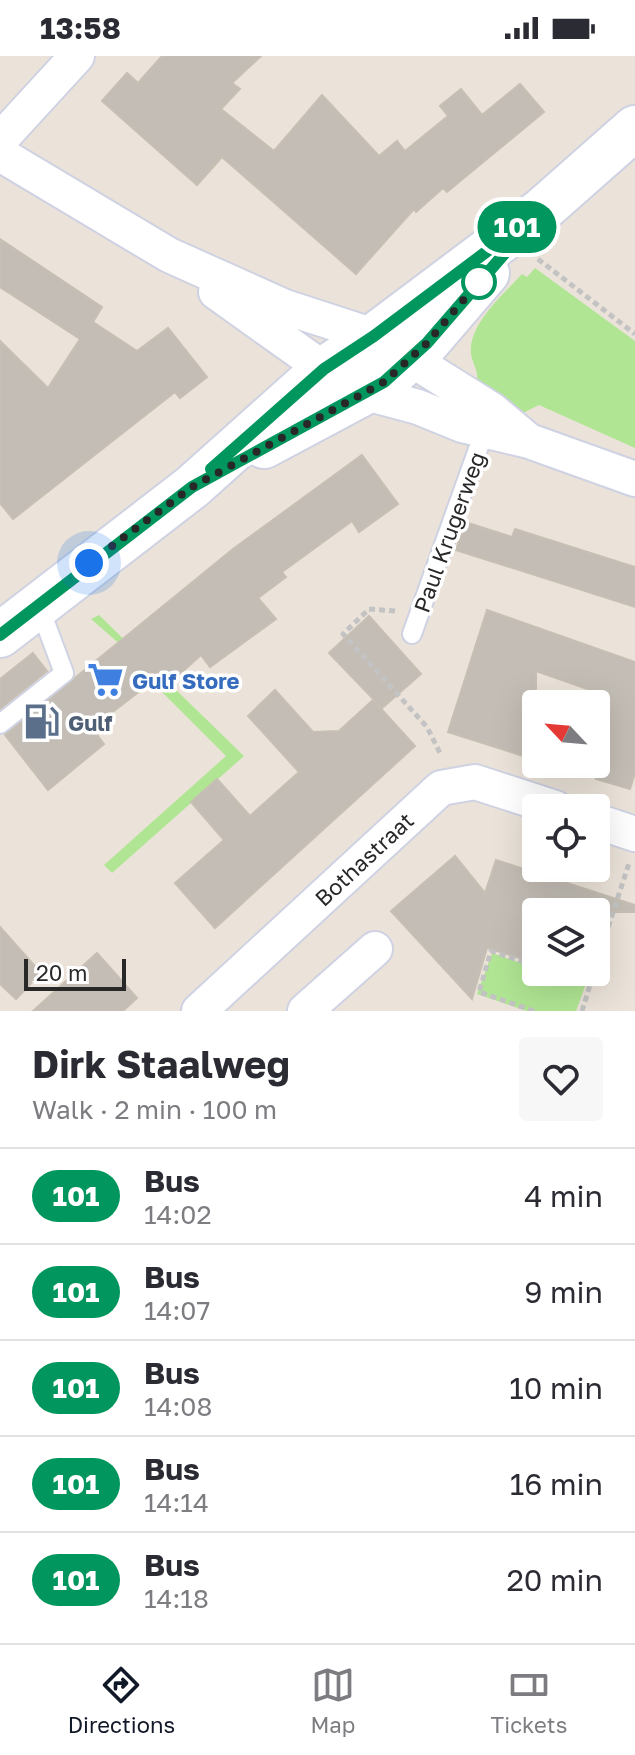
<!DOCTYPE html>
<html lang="en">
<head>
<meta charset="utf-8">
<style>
	:root { --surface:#fff; --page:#f7f7f7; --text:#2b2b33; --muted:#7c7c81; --line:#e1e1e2; --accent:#111827 }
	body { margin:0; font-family:"Golos Text",sans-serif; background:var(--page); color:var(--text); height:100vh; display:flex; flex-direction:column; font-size:30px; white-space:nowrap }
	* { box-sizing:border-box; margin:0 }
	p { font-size:26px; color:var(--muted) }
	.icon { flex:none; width:44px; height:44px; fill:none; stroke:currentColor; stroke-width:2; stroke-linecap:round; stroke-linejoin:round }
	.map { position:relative; height:955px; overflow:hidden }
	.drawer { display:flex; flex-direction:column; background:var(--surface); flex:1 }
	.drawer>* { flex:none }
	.badge { padding:0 16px; border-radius:26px; font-size:28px; line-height:52px }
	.needle { width:52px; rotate:296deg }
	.fabs { position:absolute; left:522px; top:634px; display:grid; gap:16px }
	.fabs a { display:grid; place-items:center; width:88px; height:88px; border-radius:8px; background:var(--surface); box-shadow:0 8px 32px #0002; font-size:40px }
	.scale { position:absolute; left:24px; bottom:20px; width:102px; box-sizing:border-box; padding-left:8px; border:4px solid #282828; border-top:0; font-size:22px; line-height:28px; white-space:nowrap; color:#282828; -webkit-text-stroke:6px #fff; paint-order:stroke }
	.you { position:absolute; width:40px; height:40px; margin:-20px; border:6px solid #fff; border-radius:50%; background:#1a73e8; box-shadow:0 0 0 12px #1a73e833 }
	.map>.badge { position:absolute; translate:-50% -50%; box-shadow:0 0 0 4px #fff }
	.round { display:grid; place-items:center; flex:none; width:84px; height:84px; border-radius:8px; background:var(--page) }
	.headline { display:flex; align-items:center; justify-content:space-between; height:136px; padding:0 32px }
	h1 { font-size:38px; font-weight:700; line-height:60px }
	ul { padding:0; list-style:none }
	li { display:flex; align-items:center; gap:24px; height:96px; padding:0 32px; border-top:2px solid var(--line) }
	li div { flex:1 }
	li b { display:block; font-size:30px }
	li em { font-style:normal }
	li .badge { min-width:88px; font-weight:700; text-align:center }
	.status { display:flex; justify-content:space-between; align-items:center; height:56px; padding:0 40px; background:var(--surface); direction:ltr }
	.status svg { height:22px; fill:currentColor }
	.tab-bar { display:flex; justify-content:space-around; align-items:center; height:112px; border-top:2px solid var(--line); background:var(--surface); font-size:22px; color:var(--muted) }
	.tab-bar a { display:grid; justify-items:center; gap:4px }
	.tab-bar .current { color:var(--accent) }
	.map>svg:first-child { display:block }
	.green { fill:#b0e593 }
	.building { fill:#c3bdb5; stroke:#c7bfb3; stroke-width:2 }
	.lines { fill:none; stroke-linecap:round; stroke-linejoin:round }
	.lane-casing { stroke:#ced2e2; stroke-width:22 }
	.street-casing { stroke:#ced2e2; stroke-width:38 }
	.secondary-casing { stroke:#ced2e2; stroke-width:48 }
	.path { stroke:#c3c3c3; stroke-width:5; stroke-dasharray:6 4; stroke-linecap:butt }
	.lane { stroke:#fff; stroke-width:18 }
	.street { stroke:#fff; stroke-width:34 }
	.secondary { stroke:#fff; stroke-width:44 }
	.line-casing { stroke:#fff; stroke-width:18 }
	.line { stroke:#00965e; stroke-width:12 }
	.walk { stroke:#282828; stroke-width:8; stroke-dasharray:0 14.4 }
	.stop-dot { fill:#fff; stroke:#00965e; stroke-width:4 }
	.labels { text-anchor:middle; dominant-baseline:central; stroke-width:7; stroke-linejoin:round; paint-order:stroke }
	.street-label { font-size:22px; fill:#282828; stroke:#fff }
	.shop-label { font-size:22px; font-weight:bold; fill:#366cbe; stroke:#fff; text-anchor:start }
	.service-label { font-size:22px; font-weight:bold; fill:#4e5e75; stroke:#fff; text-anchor:start }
</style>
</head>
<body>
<div class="status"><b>13:58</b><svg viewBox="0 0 49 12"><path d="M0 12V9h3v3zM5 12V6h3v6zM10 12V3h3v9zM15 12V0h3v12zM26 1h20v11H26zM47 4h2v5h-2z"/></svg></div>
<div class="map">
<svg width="635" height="955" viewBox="0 0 635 955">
	<rect width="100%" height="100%" fill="#ebe3d9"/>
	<path class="green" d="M535,212L635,285V392L539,349L523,357L477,328C479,315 473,309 471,298C468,268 505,237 522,218L527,221Z
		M99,559L244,700L112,817L104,809L226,700L162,636L161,624L91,563Z
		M492,897L536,912V916H549L586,928L576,955H527L477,938Z"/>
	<path class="building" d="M162,0H261L232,27L240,33L221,53L274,95L322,39L379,100L397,85L405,95L448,60L440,50L461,33L482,59L520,28L544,56L447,136L443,132L416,156L414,153L356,218L222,101L197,129L102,45L127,17L138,27Z
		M0,183L102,251L93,266L137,295L168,272L207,321L180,342L175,336L13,463L0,447V285L48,332L80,283L0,231Z
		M362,399L398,448L359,476L352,465L282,516L286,521L258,542L276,563L210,611L201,599L171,626L162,618L92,672L104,688L48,734L5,679L233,493Z
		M465,466L512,481L515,473L635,511V551L456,494Z
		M487,554L635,606V717L630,733L596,723V636L536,615V704L448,676Z
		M369,560L421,618L382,652L329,597Z
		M33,597L47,615L0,653V623Z
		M275,634L313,676L339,675L373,644L415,690L215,872L175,827L224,784L191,746L217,723L250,760L299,716L248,660Z
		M455,800L485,837L496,804L635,849V856H536V907L487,892L472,943L391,855Z
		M0,871L41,917L16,943L0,928Z
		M97,897L137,942L123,955H33Z"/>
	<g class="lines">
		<defs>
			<path id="lane" d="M412,578L487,368
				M0,668L64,617L39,550"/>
			<path id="street" d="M0,84L77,0
				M0,98L169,199L285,251L374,280L492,354L529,385
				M216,236L324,313L366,337L418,351L462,369L529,385L635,423
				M596,765L635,778
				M199,955L441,732L475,726L555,752
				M305,955L375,893"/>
			<path id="secondary" d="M264,390L384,326L427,287L487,217
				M0,579L192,431L324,313L374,280L542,154L635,72"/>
		</defs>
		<use href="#lane" class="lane-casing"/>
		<use href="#street" class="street-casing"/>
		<use href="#secondary" class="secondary-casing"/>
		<path class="path" d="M538,203L635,278
			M395,555L369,553L343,578L427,671L441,699
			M596,909L629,807
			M556,916L590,927
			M534,955L479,936L491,895L536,910
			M582,955L594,916"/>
		<use href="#lane" class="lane"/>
		<use href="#street" class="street"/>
		<use href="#secondary" class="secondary"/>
	</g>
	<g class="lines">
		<defs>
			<path id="line" d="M0,579L192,431L384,326L427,287L542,154L374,280L324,313L211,413"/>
		</defs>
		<use href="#line" class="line-casing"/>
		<use href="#line" class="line"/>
		<path class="walk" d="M89,507L192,431L384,326L427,287L483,221L479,226"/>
	</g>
	<defs>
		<symbol id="supermarket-bare" viewBox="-9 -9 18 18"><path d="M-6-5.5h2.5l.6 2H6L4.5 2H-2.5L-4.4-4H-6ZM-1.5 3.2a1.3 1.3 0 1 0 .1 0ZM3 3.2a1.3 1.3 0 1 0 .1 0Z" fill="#3f7fe0" stroke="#fff" stroke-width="2.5" paint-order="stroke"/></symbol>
		<symbol id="fuel-bare" viewBox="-9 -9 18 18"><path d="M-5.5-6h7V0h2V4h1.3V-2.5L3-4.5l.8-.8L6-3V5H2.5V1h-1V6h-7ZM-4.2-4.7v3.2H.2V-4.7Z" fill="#5c6f8a" stroke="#fff" stroke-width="2.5" paint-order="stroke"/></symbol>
	</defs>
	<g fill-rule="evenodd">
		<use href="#supermarket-bare" x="80" y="598" width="51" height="51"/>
		<use href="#fuel-bare" x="16" y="640" width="51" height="51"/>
	</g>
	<circle class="stop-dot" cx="479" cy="226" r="16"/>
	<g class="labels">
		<g class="street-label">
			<text transform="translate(449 476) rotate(-70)">Paul Krugerweg</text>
			<text transform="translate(364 803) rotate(-43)">Bothastraat</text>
		</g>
		<g class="shop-label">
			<text x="132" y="624">Gulf Store</text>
		</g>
		<g class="service-label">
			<text x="68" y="666">Gulf</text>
		</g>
	</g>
</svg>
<div class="fabs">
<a><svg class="needle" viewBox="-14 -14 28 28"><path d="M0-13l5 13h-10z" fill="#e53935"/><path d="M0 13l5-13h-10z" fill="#7c7c81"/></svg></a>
<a><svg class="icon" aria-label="locate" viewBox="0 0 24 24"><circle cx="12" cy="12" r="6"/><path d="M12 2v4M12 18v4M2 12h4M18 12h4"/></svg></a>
<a><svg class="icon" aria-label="layers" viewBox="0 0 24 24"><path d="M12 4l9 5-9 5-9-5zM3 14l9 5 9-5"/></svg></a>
</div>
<div class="scale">20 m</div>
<div class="you" style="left:89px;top:507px"></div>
<b class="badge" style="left:517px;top:171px;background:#00965e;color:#fff">101</b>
</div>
<section class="drawer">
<div class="headline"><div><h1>Dirk Staalweg</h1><p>Walk · 2 min · 100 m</p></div><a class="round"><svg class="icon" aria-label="heart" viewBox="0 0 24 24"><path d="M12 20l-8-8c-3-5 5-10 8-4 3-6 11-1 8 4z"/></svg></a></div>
<ul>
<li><span class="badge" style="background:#00965e;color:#fff">101</span><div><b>Bus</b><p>14:02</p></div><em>4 min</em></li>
<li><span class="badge" style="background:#00965e;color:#fff">101</span><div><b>Bus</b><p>14:07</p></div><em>9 min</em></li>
<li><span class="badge" style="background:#00965e;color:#fff">101</span><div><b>Bus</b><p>14:08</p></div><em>10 min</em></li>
<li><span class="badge" style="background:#00965e;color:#fff">101</span><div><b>Bus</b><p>14:14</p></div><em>16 min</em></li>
<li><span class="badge" style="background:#00965e;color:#fff">101</span><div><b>Bus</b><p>14:18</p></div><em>20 min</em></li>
</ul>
</section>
<nav class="tab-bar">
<a class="current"><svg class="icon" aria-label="directions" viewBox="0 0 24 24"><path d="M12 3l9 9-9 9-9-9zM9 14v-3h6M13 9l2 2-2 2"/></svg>Directions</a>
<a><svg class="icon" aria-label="map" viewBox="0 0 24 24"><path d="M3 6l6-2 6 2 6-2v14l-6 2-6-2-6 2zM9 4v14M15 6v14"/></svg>Map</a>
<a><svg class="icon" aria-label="tickets" viewBox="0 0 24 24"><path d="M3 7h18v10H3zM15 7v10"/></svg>Tickets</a>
</nav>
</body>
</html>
